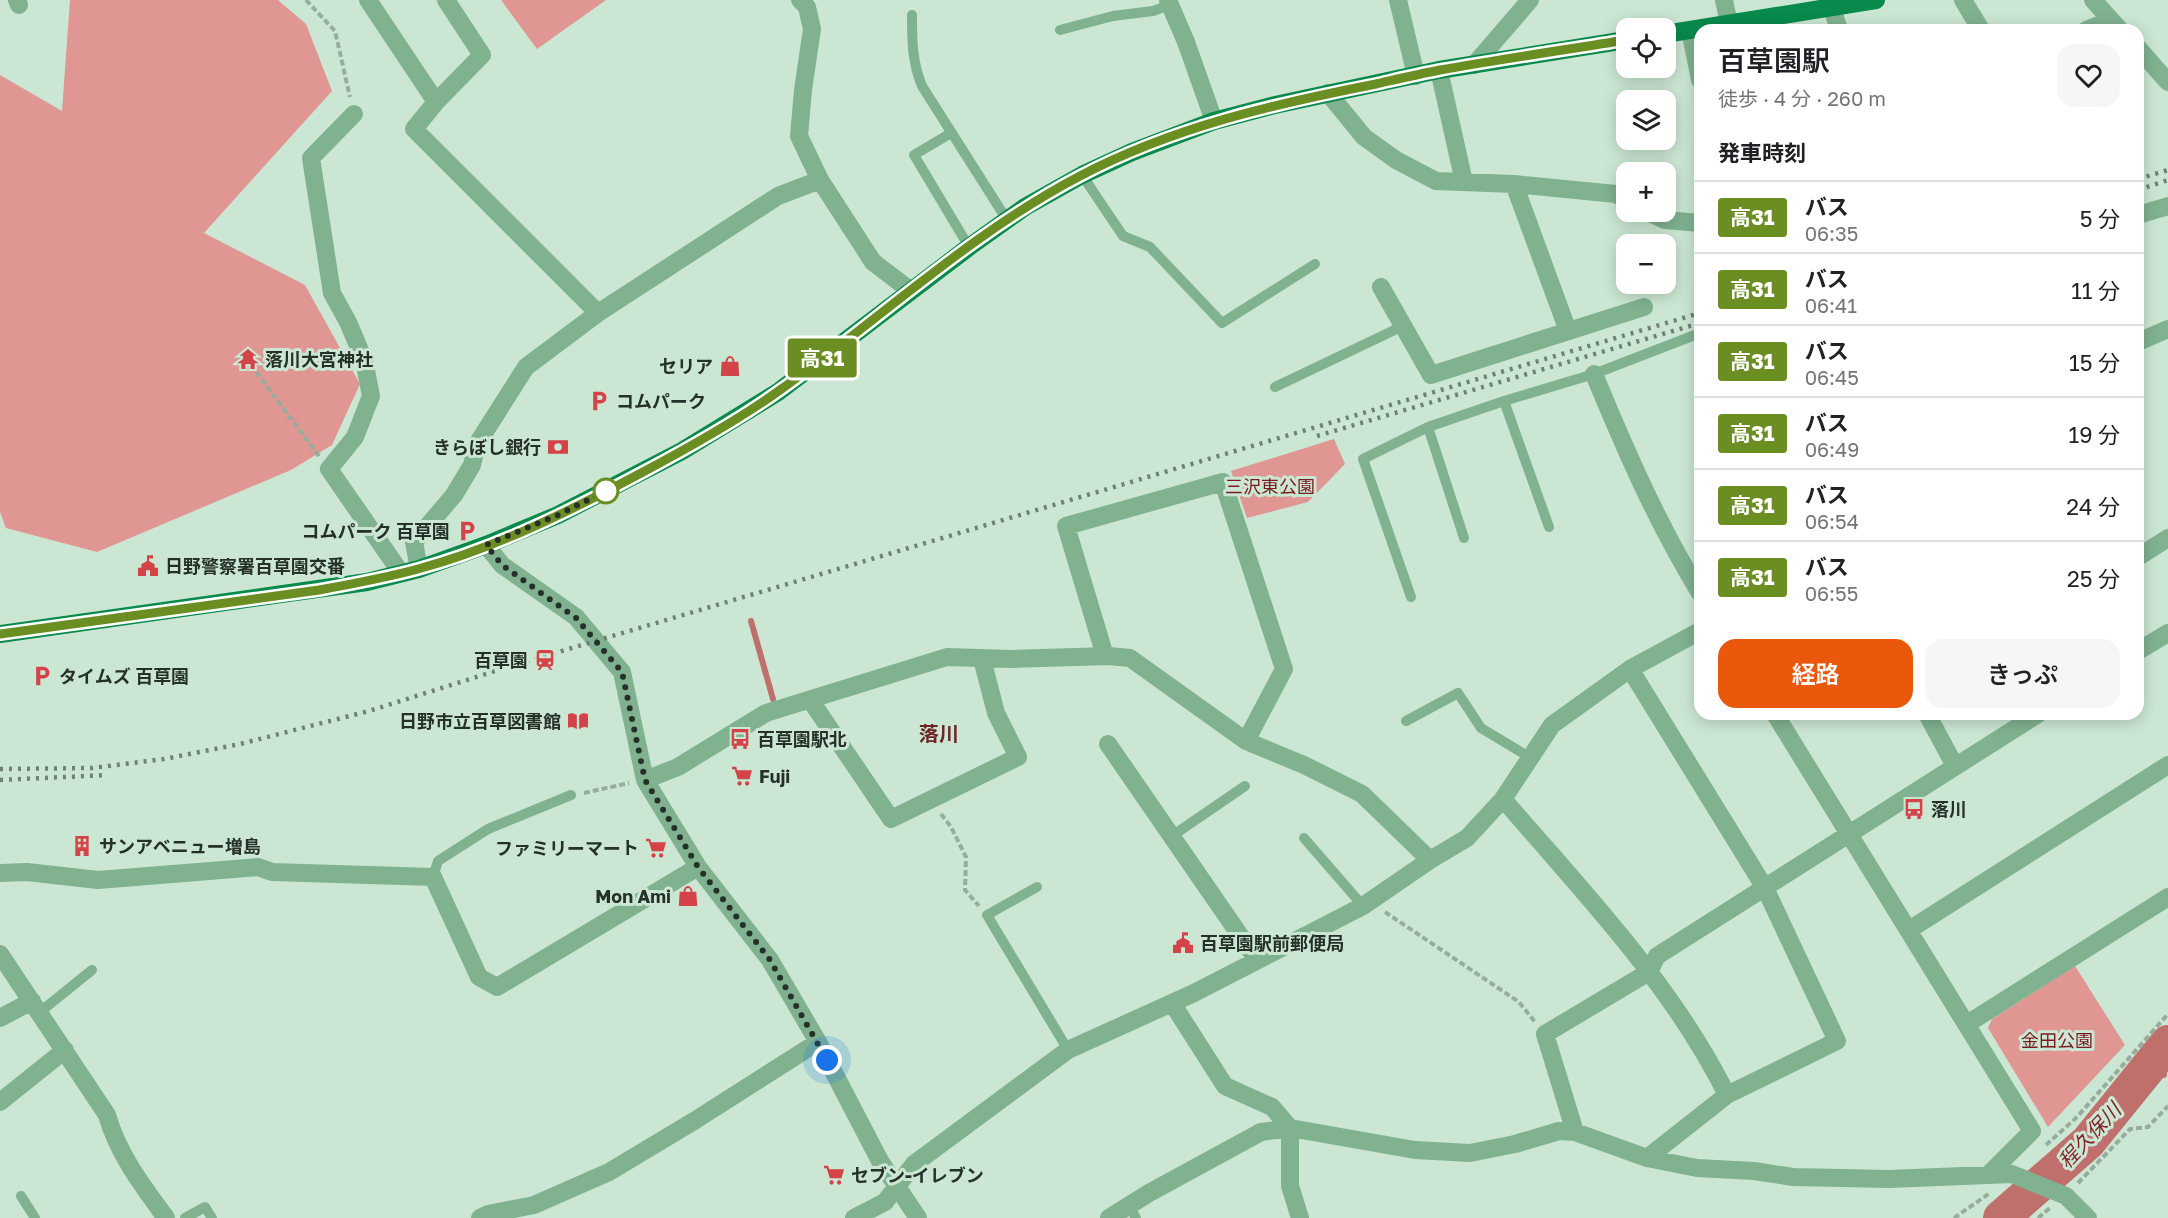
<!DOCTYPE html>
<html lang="ja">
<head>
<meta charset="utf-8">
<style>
	:root { --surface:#fff; --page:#f6f6f6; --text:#202124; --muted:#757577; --line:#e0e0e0; --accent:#ea580c }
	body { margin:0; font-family:"Golos Text","Noto Sans JP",sans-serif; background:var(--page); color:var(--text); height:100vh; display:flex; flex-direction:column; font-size:22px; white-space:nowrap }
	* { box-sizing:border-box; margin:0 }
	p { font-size:20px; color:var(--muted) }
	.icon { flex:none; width:33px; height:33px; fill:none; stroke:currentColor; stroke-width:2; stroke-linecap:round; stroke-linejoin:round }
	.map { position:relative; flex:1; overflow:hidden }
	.side { position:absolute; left:1694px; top:24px; width:450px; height:696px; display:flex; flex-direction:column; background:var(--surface); border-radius:18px; box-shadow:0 3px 15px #0003 }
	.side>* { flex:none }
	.badge { padding:0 12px; border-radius:4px; font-size:21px; line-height:39px }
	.controls { position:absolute; left:1616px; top:18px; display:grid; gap:12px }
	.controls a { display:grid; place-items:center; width:60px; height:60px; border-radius:12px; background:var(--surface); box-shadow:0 3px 15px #0003; font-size:30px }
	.you { position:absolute; width:30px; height:30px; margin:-15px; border:4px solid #fff; border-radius:50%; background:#1a73e8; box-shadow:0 0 0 9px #1a73e833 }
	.map>.badge { position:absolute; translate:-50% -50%; box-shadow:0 0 0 3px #fff }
	h2 { padding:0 24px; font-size:22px; line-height:54px }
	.round { display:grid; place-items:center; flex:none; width:63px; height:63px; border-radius:18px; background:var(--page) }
	.summary { display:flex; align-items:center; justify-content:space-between; height:102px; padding:0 24px }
	h1 { font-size:28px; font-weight:600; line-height:45px }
	.primary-button { display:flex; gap:12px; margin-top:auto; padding:12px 24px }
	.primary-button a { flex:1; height:69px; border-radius:18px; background:var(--accent); color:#fff; font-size:24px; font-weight:600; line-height:69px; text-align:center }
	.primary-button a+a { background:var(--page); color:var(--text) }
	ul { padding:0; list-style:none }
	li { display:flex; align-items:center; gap:18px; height:72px; padding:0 24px; border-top:2px solid var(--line) }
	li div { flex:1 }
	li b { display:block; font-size:22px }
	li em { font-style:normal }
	li .badge { min-width:66px; font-weight:700; text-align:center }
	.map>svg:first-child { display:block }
	.green { fill:#e09692 }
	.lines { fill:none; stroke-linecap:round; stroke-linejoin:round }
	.stream { stroke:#c0706c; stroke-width:6 }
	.river { stroke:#c0706c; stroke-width:36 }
	.path { stroke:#96ad9d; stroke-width:4; stroke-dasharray:6 3; stroke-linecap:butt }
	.lane { stroke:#80b290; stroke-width:10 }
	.street { stroke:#80b290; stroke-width:18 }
	.primary { stroke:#088a4c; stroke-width:18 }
	.rail { stroke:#6e8174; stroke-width:4.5; stroke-dasharray:3 6; stroke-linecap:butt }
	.line-casing { stroke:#fff; stroke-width:14 }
	.line { stroke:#6b8e23; stroke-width:9 }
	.walk { stroke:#253028; stroke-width:6; stroke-dasharray:0 10.8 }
	.stop-dot { fill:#fff; stroke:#6b8e23; stroke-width:3 }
	.labels { text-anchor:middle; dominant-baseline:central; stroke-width:6; stroke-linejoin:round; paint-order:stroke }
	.poi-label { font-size:18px; font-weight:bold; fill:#253028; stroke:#cbe7d3; text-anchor:start }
	.park-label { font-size:18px; fill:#7c191f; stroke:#cbe7d3 }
	.neighbourhood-label { font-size:20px; font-weight:bold; fill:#6c2626; stroke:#cbe7d3 }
	.water-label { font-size:20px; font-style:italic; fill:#842226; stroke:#cbe7d3 }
</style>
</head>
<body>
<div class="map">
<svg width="2168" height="1218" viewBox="0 0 2168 1218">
	<rect width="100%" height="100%" fill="#cbe7d3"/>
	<path class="green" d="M70,0H278L306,24L332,91L204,233L305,285L360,384L332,445L291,470L97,552L6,528L0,512V75L62,111Z
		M501,0H606L537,49Z
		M1334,439L1345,464L1308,502L1247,518L1231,471Z
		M2075,966L2125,1045L2048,1127L1988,1028L1992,1019Z"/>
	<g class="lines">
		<path class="stream" d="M751,621L773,699
			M2147,1069L2164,1075"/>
		<path class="river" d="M2001,1218L2088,1142L2168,1043"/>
		<path class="path" d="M306,0L335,31L350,97
			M256,372L319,456
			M584,793L629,783
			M941,814L951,827L966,857L965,890L979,906
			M1385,912L1519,1002L1535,1022
			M2046,1145L2077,1117L2168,1014
			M2078,1183L2130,1129L2148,1127L2168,1106
			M1954,1218L1990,1193
			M2038,1218L2050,1208"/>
		<path class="lane" d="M912,15C912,40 912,62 922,86L1007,220
			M1060,30L1113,16L1153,11L1170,5
			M951,133L914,155L969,247
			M1082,175L1123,236L1150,247L1222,323L1315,264
			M1275,387L1403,326
			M1504,401L1549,527
			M1428,427L1464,538
			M1411,597L1363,459L1428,427L1504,401L1594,374L1700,333
			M1406,721L1458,693L1481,728L1531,758
			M1172,836L1245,786
			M1304,838L1363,906
			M433,877L438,861L488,829L571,795
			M1037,887L987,915L1068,1050
			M40,1012L92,970
			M21,1196L35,1218
			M1129,1206L1136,1218
			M185,1218L205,1207L212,1218"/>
		<path class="street" d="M17,0L19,5
			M368,0L436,102
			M446,0L482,55L436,102L414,129L598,313
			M800,0L807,7L812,29L803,90L799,136L820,180L873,262L911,291
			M1168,0L1186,42L1214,121
			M1398,0L1416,76
			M1724,0L1729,24
			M1963,0L1981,30
			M2093,0L2120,30
			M1832,8L1839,30
			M1690,30L1700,80
			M2086,30L2111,20
			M2138,48L2168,82
			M1474,65L1530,0
			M1439,70L1464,182
			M1328,93L1364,137L1396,160L1436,181L1514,184L1568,331
			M354,114L311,158L332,293L348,322L364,360L371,396L355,437L329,469L401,573
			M1514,184L1616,194L1626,200
			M1648,212L1665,220L1700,223
			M2138,215L2168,206
			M1381,287L1431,375L1644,307
			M2138,342L2168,329
			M1594,374C1625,449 1657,523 1700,593
			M486,545L502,565L576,617L622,672L645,780L698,867L770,960L818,1042L880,1161L918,1218
			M2138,557L2168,538
			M419,569L414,542L454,495L472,465L477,444L526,367L598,313L778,196L820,180
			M2138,651L2168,633
			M1105,656L1066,526L1223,482L1284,669L1246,741
			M1630,669L1765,888L1837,1041L1727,1095L1647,1158
			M811,701L891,819L1018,757L996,713L982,659
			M1775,714L2032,1131L1988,1175
			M1927,714L1955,766
			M1108,744L1257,960
			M645,780L678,767L766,713L947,657L1011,659L1109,656L1130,658L1246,741L1304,765L1362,794L1430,860L1467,838L1503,799L1552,725L1630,669L1700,631
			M1503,799C1583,892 1672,984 1727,1095
			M0,873L27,872L98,880L258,867L272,872L433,877L479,977L497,987L698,867
			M1909,930L2168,765
			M0,954L107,1115C118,1154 142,1185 166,1218
			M1172,1003L1225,1086L1272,1107L1290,1128L1415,1150L1470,1153L1515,1144L1559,1131L1575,1132L1647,1158L1697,1168L1754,1171L1793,1177L1889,1179L2012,1174L2066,1196L2088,1218
			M0,1018L32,1001
			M1967,1024L2168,897
			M0,1102L65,1050
			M1575,1132L1545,1034L1649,972L1657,956L2038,714
			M480,1218L488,1214L534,1205L609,1172L694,1121L818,1042
			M854,1218L885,1202L914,1164L1068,1050L1194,993L1363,906L1430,860
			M1109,1218L1149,1193L1261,1132L1290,1128V1186L1300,1218"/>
		<path class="primary" d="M1665,34L1876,0
			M0,634L367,582L419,569L486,545L558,515L682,451L778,392L969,247L1025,207L1082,175L1132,152L1214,121L1275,105L1439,70L1626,40"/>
		<path class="rail" d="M2138,179L2168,170
			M2138,190L2168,180
			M1317,436L1700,323
			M0,769L92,768L164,759L240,744L369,711L508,667L1700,313
			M0,780L107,775"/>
	</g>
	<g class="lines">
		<defs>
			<path id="line" d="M0,634L319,590C352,584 385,578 418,569C496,548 572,510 643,472C690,447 737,421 780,390C880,319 971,233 1080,176C1173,127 1274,104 1376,84C1398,79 1419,74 1440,70C1502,59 1564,50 1626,40"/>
		</defs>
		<use href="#line" class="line-casing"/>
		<use href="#line" class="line"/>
		<path class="walk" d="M606,491L558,515L486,545L502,565L576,618L622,672L645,780L698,867L770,960L827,1060"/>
	</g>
	<defs>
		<symbol id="temple-bare" viewBox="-9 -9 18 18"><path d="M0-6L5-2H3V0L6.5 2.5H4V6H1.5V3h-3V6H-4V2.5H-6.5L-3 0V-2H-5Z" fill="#d34347" stroke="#cbe7d3" stroke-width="2.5" paint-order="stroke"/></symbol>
		<symbol id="shop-bare" viewBox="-9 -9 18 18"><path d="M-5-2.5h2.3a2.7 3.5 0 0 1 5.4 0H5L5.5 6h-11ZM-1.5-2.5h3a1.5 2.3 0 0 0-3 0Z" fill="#d34347" stroke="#cbe7d3" stroke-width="2.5" paint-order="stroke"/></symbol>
		<symbol id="parking-bare" viewBox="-9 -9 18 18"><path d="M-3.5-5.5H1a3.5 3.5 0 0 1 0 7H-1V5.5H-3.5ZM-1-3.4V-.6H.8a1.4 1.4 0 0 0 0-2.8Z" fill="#d34347" stroke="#cbe7d3" stroke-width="2.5" paint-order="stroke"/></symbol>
		<symbol id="bank-bare" viewBox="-9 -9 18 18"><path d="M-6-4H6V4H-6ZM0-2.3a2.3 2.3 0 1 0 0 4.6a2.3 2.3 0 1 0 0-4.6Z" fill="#d34347" stroke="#cbe7d3" stroke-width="2.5" paint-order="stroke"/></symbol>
		<symbol id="civic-bare" viewBox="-9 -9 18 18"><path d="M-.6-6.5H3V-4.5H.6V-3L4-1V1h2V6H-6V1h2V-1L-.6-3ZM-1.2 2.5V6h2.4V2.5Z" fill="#d34347" stroke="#cbe7d3" stroke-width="2.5" paint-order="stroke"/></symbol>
		<symbol id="station-bare" viewBox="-9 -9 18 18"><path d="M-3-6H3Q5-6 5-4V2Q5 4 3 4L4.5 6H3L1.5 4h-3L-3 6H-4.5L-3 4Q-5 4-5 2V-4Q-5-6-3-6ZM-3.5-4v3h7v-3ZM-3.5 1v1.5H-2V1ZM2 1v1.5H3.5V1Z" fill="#d34347" stroke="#cbe7d3" stroke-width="2.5" paint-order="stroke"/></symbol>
		<symbol id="library-bare" viewBox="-9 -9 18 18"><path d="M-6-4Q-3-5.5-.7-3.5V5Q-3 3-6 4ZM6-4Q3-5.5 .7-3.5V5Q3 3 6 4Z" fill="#d34347" stroke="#cbe7d3" stroke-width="2.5" paint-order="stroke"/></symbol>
		<symbol id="bus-bare" viewBox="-9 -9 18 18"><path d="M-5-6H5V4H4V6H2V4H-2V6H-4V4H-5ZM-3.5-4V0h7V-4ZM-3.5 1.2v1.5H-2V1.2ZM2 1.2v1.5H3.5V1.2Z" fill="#d34347" stroke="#cbe7d3" stroke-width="2.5" paint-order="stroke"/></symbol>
		<symbol id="supermarket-bare" viewBox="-9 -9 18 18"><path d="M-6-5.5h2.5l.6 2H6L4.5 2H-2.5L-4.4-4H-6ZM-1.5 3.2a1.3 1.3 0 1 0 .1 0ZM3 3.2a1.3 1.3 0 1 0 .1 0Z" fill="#d34347" stroke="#cbe7d3" stroke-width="2.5" paint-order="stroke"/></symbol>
		<symbol id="building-bare" viewBox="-9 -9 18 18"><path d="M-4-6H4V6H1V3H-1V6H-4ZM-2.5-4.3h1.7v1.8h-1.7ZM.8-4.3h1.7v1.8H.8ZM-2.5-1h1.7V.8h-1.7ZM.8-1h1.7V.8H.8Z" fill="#d34347" stroke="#cbe7d3" stroke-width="2.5" paint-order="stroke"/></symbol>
	</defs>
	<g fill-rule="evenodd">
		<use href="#temple-bare" x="233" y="344" width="30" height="30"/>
		<use href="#shop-bare" x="715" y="351" width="30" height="30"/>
		<use href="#parking-bare" x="584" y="386" width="30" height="30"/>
		<use href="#bank-bare" x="543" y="432" width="30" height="30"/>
		<use href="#parking-bare" x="452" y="516" width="30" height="30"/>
		<use href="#civic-bare" x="133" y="551" width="30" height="30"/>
		<use href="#station-bare" x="530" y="645" width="30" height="30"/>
		<use href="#parking-bare" x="27" y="661" width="30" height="30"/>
		<use href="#library-bare" x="563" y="706" width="30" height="30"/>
		<use href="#bus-bare" x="725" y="724" width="30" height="30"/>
		<use href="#supermarket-bare" x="727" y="761" width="30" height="30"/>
		<use href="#bus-bare" x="1899" y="794" width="30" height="30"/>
		<use href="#building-bare" x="67" y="831" width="30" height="30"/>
		<use href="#supermarket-bare" x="641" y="833" width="30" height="30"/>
		<use href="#shop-bare" x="673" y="881" width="30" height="30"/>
		<use href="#civic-bare" x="1168" y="928" width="30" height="30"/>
		<use href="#supermarket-bare" x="819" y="1160" width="30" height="30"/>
	</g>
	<circle class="stop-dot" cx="606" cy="491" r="12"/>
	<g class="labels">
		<g class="poi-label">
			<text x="265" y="359">落川大宮神社</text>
			<text x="713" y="366" text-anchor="end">セリア</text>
			<text x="616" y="401">コムパーク</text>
			<text x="541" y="447" text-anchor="end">きらぼし銀行</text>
			<text x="450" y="531" text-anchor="end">コムパーク 百草園</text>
			<text x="165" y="566">日野警察署百草園交番</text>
			<text x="528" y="660" text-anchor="end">百草園</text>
			<text x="59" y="676">タイムズ 百草園</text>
			<text x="561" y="721" text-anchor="end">日野市立百草図書館</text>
			<text x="757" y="739">百草園駅北</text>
			<text x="759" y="776">Fuji</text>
			<text x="1931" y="809">落川</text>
			<text x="99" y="846">サンアベニュー増島</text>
			<text x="639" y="848" text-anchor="end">ファミリーマート</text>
			<text x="671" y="896" text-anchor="end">Mon Ami</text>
			<text x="1200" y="943">百草園駅前郵便局</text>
			<text x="851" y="1175">セブン-イレブン</text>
		</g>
		<g class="park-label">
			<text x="1270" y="486">三沢東公園</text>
			<text x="2057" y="1040">金田公園</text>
		</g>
		<g class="neighbourhood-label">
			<text x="939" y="733">落川</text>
		</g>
		<g class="water-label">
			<text transform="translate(2089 1135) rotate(-47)">程久保川</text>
		</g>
	</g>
</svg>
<div class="controls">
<a><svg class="icon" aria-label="locate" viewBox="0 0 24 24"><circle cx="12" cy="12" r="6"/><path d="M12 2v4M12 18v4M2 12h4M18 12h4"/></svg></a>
<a><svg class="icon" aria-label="layers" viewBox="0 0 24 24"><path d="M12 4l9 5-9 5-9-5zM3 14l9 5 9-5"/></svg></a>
<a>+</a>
<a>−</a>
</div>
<div class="you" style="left:827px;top:1060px"></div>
<b class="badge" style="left:822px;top:358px;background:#6b8e23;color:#fff">高31</b>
<section class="side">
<div class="summary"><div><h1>百草園駅</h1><p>徒歩 · 4 分 · 260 m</p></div><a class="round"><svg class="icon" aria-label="heart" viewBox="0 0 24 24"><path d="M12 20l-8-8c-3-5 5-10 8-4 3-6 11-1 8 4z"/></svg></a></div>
<h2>発車時刻</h2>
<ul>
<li><span class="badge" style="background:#6b8e23;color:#fff">高31</span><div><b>バス</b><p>06:35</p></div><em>5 分</em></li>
<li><span class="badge" style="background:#6b8e23;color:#fff">高31</span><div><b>バス</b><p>06:41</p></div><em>11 分</em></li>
<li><span class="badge" style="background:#6b8e23;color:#fff">高31</span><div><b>バス</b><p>06:45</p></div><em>15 分</em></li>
<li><span class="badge" style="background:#6b8e23;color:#fff">高31</span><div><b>バス</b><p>06:49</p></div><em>19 分</em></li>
<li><span class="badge" style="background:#6b8e23;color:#fff">高31</span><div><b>バス</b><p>06:54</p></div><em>24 分</em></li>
<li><span class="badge" style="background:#6b8e23;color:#fff">高31</span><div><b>バス</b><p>06:55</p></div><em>25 分</em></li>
</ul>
<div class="primary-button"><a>経路</a><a>きっぷ</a></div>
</section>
</div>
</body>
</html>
